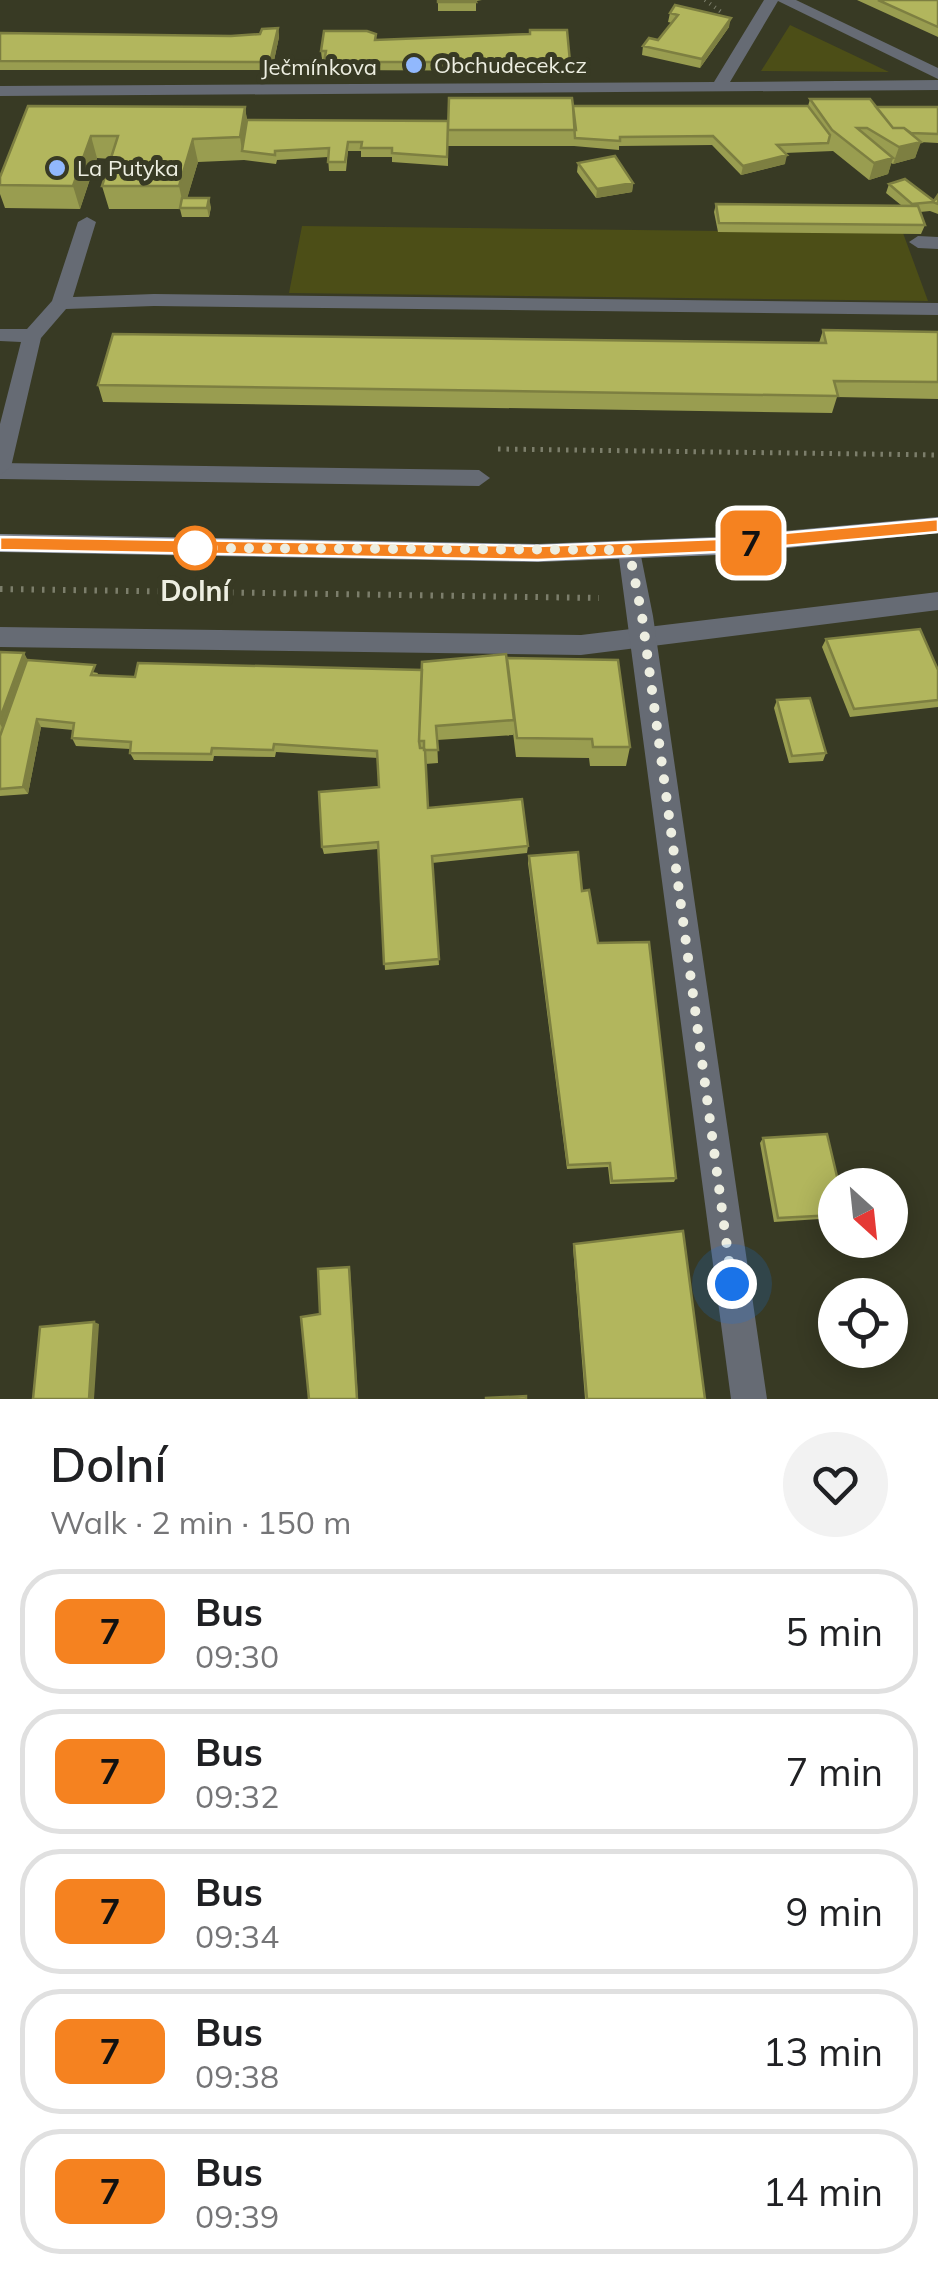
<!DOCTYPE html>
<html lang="en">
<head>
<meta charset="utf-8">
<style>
	:root { --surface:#fff; --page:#f2f2f2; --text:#202124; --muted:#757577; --line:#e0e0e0 }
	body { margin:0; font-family:Mulish,sans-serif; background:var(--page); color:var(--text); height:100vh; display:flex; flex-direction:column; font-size:38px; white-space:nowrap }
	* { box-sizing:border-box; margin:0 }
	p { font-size:32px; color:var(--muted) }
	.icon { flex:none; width:55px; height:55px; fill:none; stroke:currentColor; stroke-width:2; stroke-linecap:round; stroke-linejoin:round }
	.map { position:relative; height:1399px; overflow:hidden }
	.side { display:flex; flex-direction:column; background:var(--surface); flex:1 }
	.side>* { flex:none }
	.badge { padding:0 20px; border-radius:15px; font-size:35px; line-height:65px }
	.needle { width:65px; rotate:153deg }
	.tools { position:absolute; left:818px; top:1168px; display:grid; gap:20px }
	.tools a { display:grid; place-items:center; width:90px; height:90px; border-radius:50%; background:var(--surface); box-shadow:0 5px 25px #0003; font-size:50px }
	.you { position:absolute; width:50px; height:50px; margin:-25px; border:8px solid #fff; border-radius:50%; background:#1a73e8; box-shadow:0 0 0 15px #1a73e833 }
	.map>.badge { position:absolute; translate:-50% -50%; box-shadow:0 0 0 5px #fff }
	.round { display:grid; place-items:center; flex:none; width:105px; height:105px; border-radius:52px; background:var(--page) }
	.overview { display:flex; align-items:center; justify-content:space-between; height:170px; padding:0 50px }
	h1 { font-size:48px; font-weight:600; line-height:75px }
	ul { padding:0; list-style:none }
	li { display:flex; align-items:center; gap:30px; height:125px; margin:0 20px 15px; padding:0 30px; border:5px solid var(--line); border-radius:40px }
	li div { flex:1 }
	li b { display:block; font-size:38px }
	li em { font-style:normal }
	li .badge { min-width:110px; font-weight:700; text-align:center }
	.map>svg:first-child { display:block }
	.green { fill:#4c4e17 }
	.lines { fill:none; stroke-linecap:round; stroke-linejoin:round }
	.path-far2 { stroke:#7c7e6b; stroke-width:4; stroke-dasharray:1 5; stroke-linecap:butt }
	.path-far1 { stroke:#7c7e6b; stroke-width:5; stroke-dasharray:2.5 6; stroke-linecap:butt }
	.path { stroke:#7c7e6b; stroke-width:6; stroke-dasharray:2.5 8; stroke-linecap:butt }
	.lane { fill:#666b74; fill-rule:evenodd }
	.street { fill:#666b74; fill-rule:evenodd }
	.secondary { fill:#7f8796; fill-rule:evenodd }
	.wall { fill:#999d50 }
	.shaded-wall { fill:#7d7f41 }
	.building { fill:#b2b65d; stroke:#7d7f41; stroke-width:2.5 }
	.line { fill:#f58220; stroke:#fff; stroke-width:2.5 }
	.walk { stroke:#edeee1; stroke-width:10; stroke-dasharray:0 18 }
	.poi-dot { fill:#91b8fd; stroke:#383a24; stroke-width:4 }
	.stop-dot { fill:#fff; stroke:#f58220; stroke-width:5 }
	.labels { text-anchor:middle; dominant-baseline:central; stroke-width:10; stroke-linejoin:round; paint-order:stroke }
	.far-poi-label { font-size:22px; fill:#edeee1; stroke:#383a24; text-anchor:start }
	.far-street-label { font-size:22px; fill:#edeee1; stroke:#383a24 }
	.stop-label { font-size:28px; font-weight:bold; fill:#edeee1; stroke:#383a24 }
</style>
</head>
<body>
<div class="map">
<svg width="938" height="1399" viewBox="0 0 938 1399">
	<rect width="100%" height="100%" fill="#383a24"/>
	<path class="green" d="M790,25L889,72L761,71Z
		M302,226L903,233L928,301L289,293Z"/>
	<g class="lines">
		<path class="path-far2" d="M705,0L724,14"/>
		<path class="path-far1" d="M498,449L938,455"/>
		<path class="path" d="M0,589L599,598"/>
		<path class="lane" d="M0,463L479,470L490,478L479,486L0,479Z
			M938,592V610L581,655L0,647V627L581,635Z"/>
		<path class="street" d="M764,0H796L938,68V79L778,1L730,82L938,80V90L0,96V86L714,82Z
			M87,217L96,222L73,297L154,294L938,303V315L154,306L66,309L41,338L11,467L0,475V424L21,342L0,341V329H27L52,301L78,222Z
			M938,237V249L918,248L909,242L918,236Z
			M629,542L640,551L653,616L767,1399H731L618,551Z"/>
		<path class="secondary" d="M938,517V533L717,555L538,562L0,552V534L538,544L717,537Z"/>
	</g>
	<path class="wall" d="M438,0H482L476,1V11H438Z
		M857,0H938V37Z
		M670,13L729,27L700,68L642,55L643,46L658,40L672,23L668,22Z
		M278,28L279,37L272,70H0V33L231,36L260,34Z
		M376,40L570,62L569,71L325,70V60H322L321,51Z
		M810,99L876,107H938V143L920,142L915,158L893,164L891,163L888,174L869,180L833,151L785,153V164L741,175L712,145L619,146V150L574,146H448V166L392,162V157H361V151H348L346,171H329L328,157L277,160L276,164L244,160L198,162L187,198L211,207L209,217H182L180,209H109L102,186L111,159L97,158L80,209L5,208L0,194V177L28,106L245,107L247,120L448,121L573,106H808Z
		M578,163L633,183L632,192L596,198L577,172Z
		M889,184L934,201L938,195V214L930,211L920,212L925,225L921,234L718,232L714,212L716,204L901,205L886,193Z
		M823,330L938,332V399L837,397L832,413L103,402L98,385L819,343Z
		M826,639L938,670V707L850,717L822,647Z
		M0,652L24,653L27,660L98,673L97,675L135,677L422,670L507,660L630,747L626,766H590L589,758L516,757L513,733V735L437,740L438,763L425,764L428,808L528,846L527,853L432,863L439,965L385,970L378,849L324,854L322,847L379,787L378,758L276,752L275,757L214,756L213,761L134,760L130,753V749L76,746L72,738L73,730L41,727L28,794L0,796Z
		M777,700L826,753L823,761L789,763L774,708Z
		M529,856L582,891L676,1178L674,1182L610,1184L608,1167L567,1169L528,863Z
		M763,1138L835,1185V1218L774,1222L760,1143Z
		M574,1244L705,1399H585L573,1247Z"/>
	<path class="shaded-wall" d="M731,18L729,27L700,68L702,59Z
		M278,28L279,37L272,70L270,62Z
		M245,107L248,129L242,151L240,137Z
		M91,136L97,158L80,209L73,186Z
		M193,139L198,162L184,209L179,186Z
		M921,142L915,158L893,164L899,147Z
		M787,155L785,164L741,175L743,166Z
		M893,158L888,174L869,180L874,163Z
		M633,183L632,192L596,198L597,189Z
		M209,198L211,207L209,217L207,208Z
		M24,653L32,668L7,736L0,724V718Z
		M37,719L41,727L28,794L23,787Z
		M349,1267L350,1269L358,1399H357Z
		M94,1322L99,1324L94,1399H89Z"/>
	<path class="building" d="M438,0H475L476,2H438Z
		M878,0H938V27Z
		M675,5L731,18L702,59L643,46L649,38L658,40L678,15L670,13Z
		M278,28L270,62L0,61V33L231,36L260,34L262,29Z
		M530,30H567L570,62H324L326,51H321L324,31H367L376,34L375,40L530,34Z
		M449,98H572L576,130H448Z
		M810,99H870L893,128H904L921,142L899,147L867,128H857L893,158L874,163L832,130Z
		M28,106L245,107L240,137L193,139L179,186H102L118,136H91L73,186L0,185V177Z
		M573,106H808L830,135L828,143L777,145L787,155L743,166L713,136L620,137V141L575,138Z
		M876,107H938V134L911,133L904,128H893Z
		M247,120L448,121L447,157L392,153V148H361L362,142H348L345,162H328L329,148L275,151V155L242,151Z
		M615,156L633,183L597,189L578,163Z
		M905,179L934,201L938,195V204L933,202L912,204L889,184Z
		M182,198H209L207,208H180Z
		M716,204L918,206L925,225L719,223Z
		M823,330L938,332V382L834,381L838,396L98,385L113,334L826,343Z
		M920,629L938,670V700L854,709L826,639Z
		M0,652L24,653L0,718Z
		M506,654L514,720L436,726L438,750H424V741H419L422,662Z
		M507,658L618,660L630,747H593L592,739L517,738Z
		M27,660L95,665L91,675L135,677L138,663L422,670L419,741L420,748H424L425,750L428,808L522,799L528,846L432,856L439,959L384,964L378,842L322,847L319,792L379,787L377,751L274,744L273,750L212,748L211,754L130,753L131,742L72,738L74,723L37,719L23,787L0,789V736Z
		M810,698L826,753L792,756L777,700Z
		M578,852L582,891L589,890L598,943L649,942L676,1178L612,1181L610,1163L568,1165L529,856Z
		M827,1134L839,1185H835V1215L778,1218L763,1138Z
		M683,1231L705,1399H587L574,1244Z
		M349,1267L357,1399H309L301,1317L320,1314L318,1269Z
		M94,1322L89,1399H33L40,1327Z
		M526,1396V1399H486V1398Z"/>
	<path class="line" d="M938,519V532L717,552L538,560L0,550V537L538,546L717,539Z"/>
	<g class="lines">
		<path class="walk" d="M195,548L629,550L642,616L732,1284"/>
	</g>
	<g class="poi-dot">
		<circle cx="414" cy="65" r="10"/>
		<circle cx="57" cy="168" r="10"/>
	</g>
	<circle class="stop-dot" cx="195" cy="548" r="20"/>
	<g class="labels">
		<g class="far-poi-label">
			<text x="434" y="65">Obchudecek.cz</text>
			<text x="77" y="168">La Putyka</text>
		</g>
		<g class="far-street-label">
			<text x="319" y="67">Ječmínkova</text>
		</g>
		<g class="stop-label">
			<text x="195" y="590">Dolní</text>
		</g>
	</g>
</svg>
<div class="tools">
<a><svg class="needle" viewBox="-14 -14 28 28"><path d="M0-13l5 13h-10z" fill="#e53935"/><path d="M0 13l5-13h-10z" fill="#757577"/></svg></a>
<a><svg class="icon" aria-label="locate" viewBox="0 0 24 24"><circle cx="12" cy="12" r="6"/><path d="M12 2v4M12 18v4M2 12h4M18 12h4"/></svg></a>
</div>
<div class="you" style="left:732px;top:1284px"></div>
<b class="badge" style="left:751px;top:543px;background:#f58220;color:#111">7</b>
</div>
<section class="side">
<div class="overview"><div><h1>Dolní</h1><p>Walk · 2 min · 150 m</p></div><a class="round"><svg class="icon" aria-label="heart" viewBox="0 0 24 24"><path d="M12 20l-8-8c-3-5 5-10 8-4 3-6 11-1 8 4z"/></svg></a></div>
<ul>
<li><span class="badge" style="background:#f58220;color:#111">7</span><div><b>Bus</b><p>09:30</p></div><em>5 min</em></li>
<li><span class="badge" style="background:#f58220;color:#111">7</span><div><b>Bus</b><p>09:32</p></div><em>7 min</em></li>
<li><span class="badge" style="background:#f58220;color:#111">7</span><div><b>Bus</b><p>09:34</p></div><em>9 min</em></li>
<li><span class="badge" style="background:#f58220;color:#111">7</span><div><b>Bus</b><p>09:38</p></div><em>13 min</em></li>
<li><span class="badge" style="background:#f58220;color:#111">7</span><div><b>Bus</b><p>09:39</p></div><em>14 min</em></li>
</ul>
</section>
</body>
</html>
